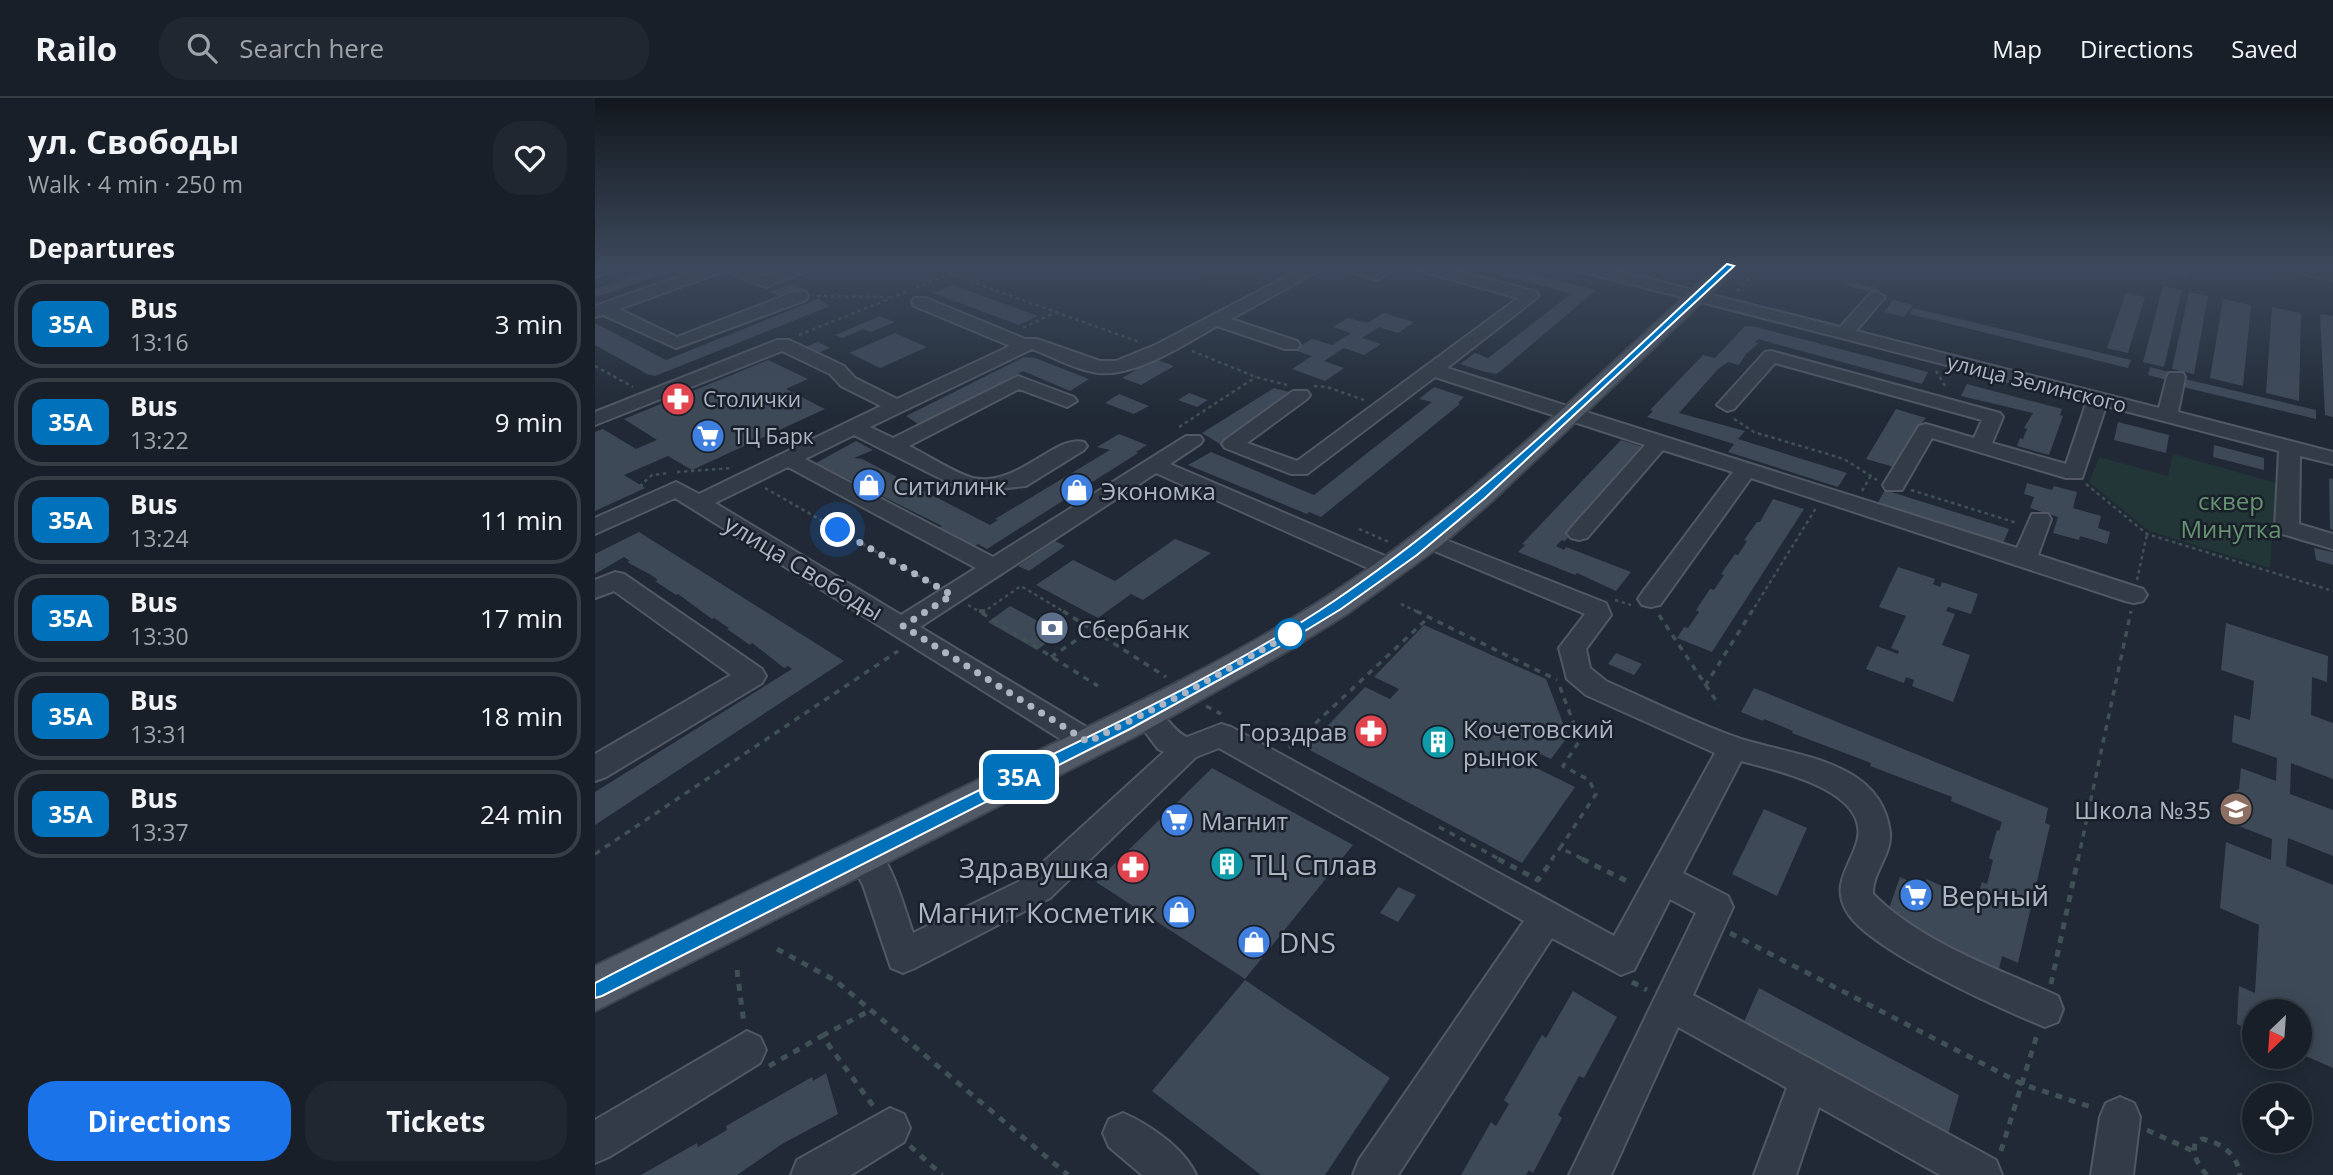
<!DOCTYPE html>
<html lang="en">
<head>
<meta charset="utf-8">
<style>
	:root { --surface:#181f28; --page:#212730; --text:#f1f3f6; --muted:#9fa2a8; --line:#363d45; --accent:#1a73e8 }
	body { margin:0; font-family:"Open Sans",sans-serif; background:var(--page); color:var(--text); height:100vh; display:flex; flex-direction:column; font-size:26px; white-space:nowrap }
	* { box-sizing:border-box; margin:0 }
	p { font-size:23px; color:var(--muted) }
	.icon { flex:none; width:38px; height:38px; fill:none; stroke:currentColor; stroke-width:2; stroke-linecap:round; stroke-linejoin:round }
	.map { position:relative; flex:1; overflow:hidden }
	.details { display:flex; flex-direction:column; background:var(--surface); width:595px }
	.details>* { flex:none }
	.badge { padding:0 14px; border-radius:10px; font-size:24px; line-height:46px }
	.needle { width:46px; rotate:205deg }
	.tools { position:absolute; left:1647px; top:901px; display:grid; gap:14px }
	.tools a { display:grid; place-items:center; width:70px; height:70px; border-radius:50%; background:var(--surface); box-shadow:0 4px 18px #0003,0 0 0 2px var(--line); font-size:35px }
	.you { position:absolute; width:35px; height:35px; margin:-18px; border:5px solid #fff; border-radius:50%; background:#1a73e8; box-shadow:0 0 0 10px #1a73e833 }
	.map>.badge { position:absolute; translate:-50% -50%; box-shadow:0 0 0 4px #fff }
	h2 { padding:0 28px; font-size:26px; line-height:63px }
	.round { display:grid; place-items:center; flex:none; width:74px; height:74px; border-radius:28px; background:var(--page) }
	.overview { display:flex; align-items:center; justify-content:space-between; height:119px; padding:0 28px }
	h1 { font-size:33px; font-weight:700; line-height:52px }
	.button { display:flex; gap:14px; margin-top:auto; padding:14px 28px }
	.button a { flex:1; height:80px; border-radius:28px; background:var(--accent); color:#fff; font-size:28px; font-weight:700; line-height:80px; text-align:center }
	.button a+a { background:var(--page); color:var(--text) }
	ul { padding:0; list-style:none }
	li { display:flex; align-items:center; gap:21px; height:88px; margin:0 14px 10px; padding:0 14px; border:4px solid var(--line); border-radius:28px }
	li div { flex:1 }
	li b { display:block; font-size:26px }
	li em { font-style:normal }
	li .badge { min-width:77px; font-weight:700; text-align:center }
	header { display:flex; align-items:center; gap:42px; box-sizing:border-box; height:98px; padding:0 35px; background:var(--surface); border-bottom:2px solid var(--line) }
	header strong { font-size:33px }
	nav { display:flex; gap:38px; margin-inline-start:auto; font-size:24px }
	.search { width:490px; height:63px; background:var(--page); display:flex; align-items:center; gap:18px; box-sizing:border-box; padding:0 24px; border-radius:28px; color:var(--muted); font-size:26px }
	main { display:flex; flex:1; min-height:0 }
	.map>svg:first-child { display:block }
	.green { fill:#233637 }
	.building { fill:#3e4958 }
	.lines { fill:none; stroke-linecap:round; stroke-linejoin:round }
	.minor-casing { stroke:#515864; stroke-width:4 }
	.major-casing { stroke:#3d444f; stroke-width:4 }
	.path-far2 { stroke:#3f5154; stroke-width:2.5; stroke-dasharray:3.5 3.5; stroke-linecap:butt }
	.path-far1 { stroke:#3f5154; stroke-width:3.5; stroke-dasharray:6 6; stroke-linecap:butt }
	.path { stroke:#3f5154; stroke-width:5; stroke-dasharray:7 7; stroke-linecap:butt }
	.minor { fill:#333b46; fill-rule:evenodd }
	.major { fill:#515966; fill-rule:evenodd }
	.line { fill:#0072bc; stroke:#fff; stroke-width:2 }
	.walk { stroke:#adb5c3; stroke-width:7; stroke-dasharray:0 12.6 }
	.stop-dot { fill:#fff; stroke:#0072bc; stroke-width:3.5 }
	.labels { text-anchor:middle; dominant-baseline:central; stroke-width:5; stroke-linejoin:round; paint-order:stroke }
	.far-street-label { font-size:21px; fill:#adb5c3; stroke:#19202a }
	.far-poi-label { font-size:21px; fill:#adb5c3; stroke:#19202a; text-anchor:start }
	.poi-label { font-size:24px; fill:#adb5c3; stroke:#19202a; text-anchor:start }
	.park-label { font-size:24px; fill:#669271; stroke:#19202a }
	.street-label { font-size:24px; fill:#adb5c3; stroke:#19202a }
	.near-poi-label { font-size:28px; fill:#adb5c3; stroke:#19202a; text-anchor:start }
</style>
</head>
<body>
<header>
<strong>Railo</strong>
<div class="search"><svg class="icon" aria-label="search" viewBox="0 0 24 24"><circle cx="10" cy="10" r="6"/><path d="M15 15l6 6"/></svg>Search here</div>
<nav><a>Map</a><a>Directions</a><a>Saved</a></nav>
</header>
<main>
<section class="details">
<div class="overview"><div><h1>ул. Свободы</h1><p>Walk · 4 min · 250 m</p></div><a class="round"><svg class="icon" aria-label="heart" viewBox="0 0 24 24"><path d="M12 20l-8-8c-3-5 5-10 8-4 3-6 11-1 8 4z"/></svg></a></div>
<h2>Departures</h2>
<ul>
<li><span class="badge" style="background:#0072bc;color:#fff">35А</span><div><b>Bus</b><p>13:16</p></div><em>3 min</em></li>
<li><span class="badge" style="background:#0072bc;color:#fff">35А</span><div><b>Bus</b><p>13:22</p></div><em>9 min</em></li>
<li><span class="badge" style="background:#0072bc;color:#fff">35А</span><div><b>Bus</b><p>13:24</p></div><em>11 min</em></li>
<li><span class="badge" style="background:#0072bc;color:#fff">35А</span><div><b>Bus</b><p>13:30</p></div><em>17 min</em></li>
<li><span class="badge" style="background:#0072bc;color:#fff">35А</span><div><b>Bus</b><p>13:31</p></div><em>18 min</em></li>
<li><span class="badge" style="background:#0072bc;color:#fff">35А</span><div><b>Bus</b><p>13:37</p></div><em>24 min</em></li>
</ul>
<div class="button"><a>Directions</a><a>Tickets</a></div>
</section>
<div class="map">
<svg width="1738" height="1077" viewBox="0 0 1738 1077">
	<rect width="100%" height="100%" fill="#202935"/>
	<path class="green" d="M615,168H680C657,180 633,195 606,180L604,176Z
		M1578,356L1681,385L1675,470L1554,433L1494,384L1504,359L1573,378Z"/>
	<path class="building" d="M67,168H93L0,199V191Z
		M872,168H907L1001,192L902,276L890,274L865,266L880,255L893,260L976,196Z
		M1486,168H1510L1515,169L1513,175Z
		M1582,168L1597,169L1593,180L1579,177Z
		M1255,184L1282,190L1279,194L1251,188Z
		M197,186L214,193L191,201L175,194Z
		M358,187L443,218L424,227L338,195Z
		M1568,188L1587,192L1569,269L1548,264Z
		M1594,194L1613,198L1599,276L1577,271Z
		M1531,195L1550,199L1533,255L1512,250Z
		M223,201L235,208L60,278L52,276L0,247V225L71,262Z
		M1628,201L1656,207L1648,288L1615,280Z
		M1298,202L1318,207L1309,219L1289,214Z
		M1677,209L1706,215L1704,303L1671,295Z
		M1318,210L1536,262L1533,270L1314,216Z
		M789,215L819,224L803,235L784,229L767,240L786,246L769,257L749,250L729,263L749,270L730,283L697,271L717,258L699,252L717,241L737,247L756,235L738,229L753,220L772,225Z
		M1725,216L1738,218V319L1730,317Z
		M285,218L300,224L275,234L268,231L247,240L240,237Z
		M1150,228L1161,229L1333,274L1327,286L1163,241L1160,244L1164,245L1151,256L1144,267L1133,264L1124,270L1084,315L1150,333L1143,341L1252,375L1243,389L1133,354L1139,346L1052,319L1058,313L1055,312L1108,257L1120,260Z
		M300,235L332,249L285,270L254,255Z
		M223,244L235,250L220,256L208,250Z
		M429,259L440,260L494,281L475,293L428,273L326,328L311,318Z
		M560,261L579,268L546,287L527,280Z
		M173,262L213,281L191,291L230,311L97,372L73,358L29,377L50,390L0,413V334L8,331L41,351L62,342L29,321Z
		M1555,269L1577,275L1576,283L1553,277Z
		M1590,281L1721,312V321L1588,289Z
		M1372,286L1467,311L1465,317L1468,318L1454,357L1422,348L1425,340L1428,341L1432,331L1429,330L1438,315L1366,298Z
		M839,289L869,299L863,305L865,306L726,419L714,414L712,416L593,367L616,354L719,397L837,304L824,301Z
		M679,290L702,296L625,346L607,335Z
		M594,295L613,302L602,309L583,302Z
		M524,296L554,308L539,316L510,305Z
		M1301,311L1331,320L1318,336L1321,337L1312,351H1310L1303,362L1306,363L1302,370L1271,361Z
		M1523,324L1574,337L1571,355L1519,342Z
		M524,336L552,347L541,354L543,355L392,451L383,446L380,448L344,429L347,428L221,365L261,343L278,352L259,360L267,361L395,427L403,422L400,421L515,352L502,349Z
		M1026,342L1053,351L970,443L967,442L961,448L969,452L971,449L1036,474L1021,493L982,475L980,477L923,454L930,447L927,446Z
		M1619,347L1669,360V372L1618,359Z
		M1734,380L1738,381V432L1735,431Z
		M1432,385L1457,392L1459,388L1482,394L1478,410L1506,418L1503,430L1515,434L1512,446L1485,438L1484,442L1458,435L1463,419L1435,410L1439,399L1429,396Z
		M1290,392L1414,431L1407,448L1281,408Z
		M1178,401L1209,411L1117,554L1082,540L1089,529L1093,530L1104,514L1101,512L1115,491L1119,492L1129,477L1126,476L1140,456L1143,457L1147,451L1152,443L1149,442L1162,424H1165Z
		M44,434L249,563L0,727V694L197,571L193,568L189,570L165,551L157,545L155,547L132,531L134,530L119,520L117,521L83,496L81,497L60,483L63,482L56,477L32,464L35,463L29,459L0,476V456Z
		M580,441L616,455L548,502L536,496L503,520L441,487L478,462L520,483Z
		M460,443L470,448L434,473L423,468Z
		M1719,450L1738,454V467L1721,462Z
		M1303,469L1340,481L1338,486L1345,489L1347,484L1383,496L1376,516L1353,509L1351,513L1360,516L1347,547L1375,557L1358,604L1317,588L1319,582L1311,579L1309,585L1271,571L1282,548L1303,556L1304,553L1296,550L1311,518L1284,509Z
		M415,508L465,535L442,552L393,524Z
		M1631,525L1733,558L1732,584L1717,579L1716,617L1738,625V681L1696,665L1695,696L1738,712V758L1693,740L1691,768L1738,787V970L1704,955V914H1659V934L1642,926L1644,888L1660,895L1664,827L1625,810L1631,744L1676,762L1677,741L1641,727L1643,704L1637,695L1644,691L1646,670L1681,683L1682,660L1637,644L1639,617L1655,622L1659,583L1626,572Z
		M829,527L951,581L973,638L956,661L937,652L929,664L980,689L927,765L711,650L770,589L795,601L804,591L779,579Z
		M1021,555L1047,566L1039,577L1013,566Z
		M1159,590L1453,710L1450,725L1455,727L1423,865L1407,858L1403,875L1290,822L1305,779L1328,790L1331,781L1381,803L1387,784L1392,786L1398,762L1394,760L1402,732L1404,733L1407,724L1356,703L1357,699L1275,668L1276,665L1197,635L1198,633L1169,621L1168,623L1146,614Z
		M617,670L758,747L650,881L501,784Z
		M1169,711L1212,730L1182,798L1137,776Z
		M803,789L821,797L803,824L785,815Z
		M650,882L795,980L730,1077H666L557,993Z
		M1164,890L1364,997L1350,1047L1145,933Z
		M978,893L1022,919L989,980L984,978L963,1017L967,1020L938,1075L934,1072L931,1077H866L896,1024L901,1028L914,1006L909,1002L947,937L951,940Z
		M231,975L243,1016L187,1046L142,1077H46L102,1045L103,1049L132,1032L131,1028L217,979L218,983Z"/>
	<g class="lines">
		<defs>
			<path id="minor" d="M25,168L23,171L0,179V169Z
				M114,168H143L171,178L197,168H219L217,171L171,189L129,173L24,211L82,239L199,194H211L213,198L211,202L81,250L8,217L0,219V208Z
				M712,168H732L636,221L702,243L705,247L702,251H690L622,228C590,246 541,279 503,275C481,272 458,259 437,251L275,329L298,340L423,278L479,299L482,303L472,309L424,291L314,348C333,357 359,375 378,380C422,390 460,336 489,344L492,348L489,352L431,388L376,394L368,392L259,337L210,361L398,459L591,338H605L608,342L605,346L575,366L804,464L807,470L804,476L795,478L786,476L561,375L325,529L503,636L508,644L503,652L493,655L483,652L80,400L0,436V420L81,384L104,396L286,308L246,288L235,276L187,253L0,327V314L182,242H194L249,268L260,280L302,301L415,248L319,208L317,204L319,200H331L430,241H442L505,263H521L560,247ZM193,369L381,470L306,517L120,405Z
				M744,168H769L780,171L785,168H804L782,182L746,171Z
				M817,168H843L942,194L944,198L852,270L1422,450L1437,416H1453L1456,421L1443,457L1548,491L1552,497L1548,503L1539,505L1530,503L1156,380L1065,507L1056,509L1047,507L1043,501L1047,495L1138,374L1068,352L992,440L984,442L976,440L972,435L976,430L1050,347L840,279L712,376H696L630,350L627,346L630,342L698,293H712L715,297L712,301L652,345L702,363L923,200L819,171Z
				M975,168H1002L1245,229L1276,195L1282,194L1290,199L1261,233L1564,310L1572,279L1574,275H1588L1590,279L1583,314L1738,354V366L1705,358L1704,426L1738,436V451L1684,435L1680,430L1684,353L1511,308L1487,380H1471L1337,340L1307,392H1291L1288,387L1324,328L1331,326L1379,340L1387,322L1180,265L1139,311L1132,313L1122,307L1170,254L1176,253L1405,315L1408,319L1397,345L1471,366L1492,303L977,171Z
				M833,435L1011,505L1016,517L991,551L995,570L1011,583C1054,602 1098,624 1143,640C1197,658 1287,661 1295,735C1297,756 1277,775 1278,796C1327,845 1401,870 1463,898L1468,911L1463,924L1450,929C1406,911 1274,852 1252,814C1236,787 1254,770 1262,744C1277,692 1179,672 1146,663L1088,775L1133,798L1138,809L1098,897L1401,1062L1407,1077H1345L1224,1009L1201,1077H1159L1192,990L1083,929L1016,1077H974L1101,815L1075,801L1039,872L1026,877L957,840L803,1077H758L764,1062L929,823L624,650L601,659L455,800L320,870L308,875L296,870L268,787L252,758L257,748C264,745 270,743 278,748C296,759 311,815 318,835L431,780L569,654L563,651L537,616L541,608C567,600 571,630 592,639L626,626L636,629L1019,838L1120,655L991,597L972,581L964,550L990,516L825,447L821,442L825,437Z
				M20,474L29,476L167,571L171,578L167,585L11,679L0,683V656L136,577L19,493L0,500V482Z
				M152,933L165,939L171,952L165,965L14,1059L0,1065V1022Z
				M1525,999L1539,1005L1545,1019L1538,1077H1496L1505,1019L1511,1005Z
				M295,1010L309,1016L315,1030L309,1044L256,1077H196L202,1062Z
				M528,1015C554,1026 590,1051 601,1077H547L514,1049L508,1035L514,1021Z"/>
			<path id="major" d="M1123,168H1145L896,404L844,449L752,516L689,555L543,637L0,913V868C137,801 273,735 410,669C518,617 629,565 730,500C874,407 996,283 1123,168Z"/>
		</defs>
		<use href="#minor" class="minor-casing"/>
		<use href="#major" class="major-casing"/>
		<path class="path-far2" d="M1659,168L1738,183
			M355,176L544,244
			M1069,176L1078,168
			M321,190L374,168
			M1142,193L1167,168
			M222,198L295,199
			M428,230L461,214
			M204,237L311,194
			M597,253L661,279L692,287
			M0,268L38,289
			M1341,273L1352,291
			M719,288L732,289L769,302
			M1139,321L1159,334L1249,361L1282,382
			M584,329L661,279
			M82,374L136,370
			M1491,386L1552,436L1738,493
			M48,388L46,387L57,377L74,375
			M170,390L336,485
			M1316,392L1422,425
			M1267,393L1275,379
			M764,431L794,444
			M1542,482L1552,436
			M1020,502L1036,507
			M806,506L825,515
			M373,507L387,515
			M387,515L426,488L471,515
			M1156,515L1221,410"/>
		<path class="path-far1" d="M384,513H390
			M468,513L571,579
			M821,513L962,582
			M387,515L503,588
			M1064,517L1124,607
			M456,559L498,531
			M1110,588L1157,513
			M965,589L985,642L968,668L994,682L1001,696L965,750L990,762
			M611,608L626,616
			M694,650L833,520
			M844,729L906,762
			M0,756L303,553
			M956,762L965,750
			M1483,762L1536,513"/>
		<path class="path" d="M903,761L943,782L958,761
			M987,761L1036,785
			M1135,835L1427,986L1499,1010
			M182,851L241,883L473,1077
			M142,872L149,926
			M1037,884L1052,892
			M1456,886L1483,761
			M227,938L276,912
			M174,968L227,938L279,1009
			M1552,1032L1598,1053
			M315,1048L347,1077
			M1406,1053L1442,937
			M1612,1077C1603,1068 1598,1058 1600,1045L1607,1041C1627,1045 1642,1056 1645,1077"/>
		<use href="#minor" class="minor"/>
		<use href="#major" class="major"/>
	</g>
	<linearGradient id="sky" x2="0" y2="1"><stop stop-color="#12171d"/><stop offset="0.53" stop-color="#3c495c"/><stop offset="1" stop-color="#3c495c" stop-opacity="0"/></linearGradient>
	<rect width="1738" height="319" fill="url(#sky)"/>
	<path class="line" d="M1132,166L1139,168L890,400L822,457L746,511L682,550L535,631L7,898L0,900V885C134,816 275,746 415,677C524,624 639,570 739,503C882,406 1005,283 1132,166Z"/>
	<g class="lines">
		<path class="walk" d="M243,432L357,497L308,528L493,644L592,594L695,536"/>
	</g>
	<defs>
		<symbol id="pharmacy-disc" viewBox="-11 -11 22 22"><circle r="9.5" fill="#e0444e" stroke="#19202a"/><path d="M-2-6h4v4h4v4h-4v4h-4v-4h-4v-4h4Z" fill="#fff"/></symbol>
		<symbol id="supermarket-disc" viewBox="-11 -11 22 22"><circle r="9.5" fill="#3f7fe0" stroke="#19202a"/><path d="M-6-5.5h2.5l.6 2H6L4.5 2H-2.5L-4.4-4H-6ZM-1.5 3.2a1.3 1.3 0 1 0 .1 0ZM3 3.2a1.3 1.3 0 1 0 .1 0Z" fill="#fff"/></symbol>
		<symbol id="shop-disc" viewBox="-11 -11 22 22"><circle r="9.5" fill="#3f7fe0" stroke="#19202a"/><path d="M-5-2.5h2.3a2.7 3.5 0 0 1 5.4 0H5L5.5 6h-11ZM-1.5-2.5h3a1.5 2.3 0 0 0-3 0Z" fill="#fff"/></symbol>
		<symbol id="bank-disc" viewBox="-11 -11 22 22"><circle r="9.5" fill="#5c6f8a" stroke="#19202a"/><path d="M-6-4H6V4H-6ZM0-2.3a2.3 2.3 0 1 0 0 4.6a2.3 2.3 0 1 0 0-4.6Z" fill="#fff"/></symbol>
		<symbol id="building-disc" viewBox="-11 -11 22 22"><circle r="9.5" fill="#0f9aa8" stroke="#19202a"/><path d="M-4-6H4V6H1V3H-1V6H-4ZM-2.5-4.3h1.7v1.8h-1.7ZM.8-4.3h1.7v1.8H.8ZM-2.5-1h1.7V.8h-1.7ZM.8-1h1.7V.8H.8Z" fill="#fff"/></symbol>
		<symbol id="school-disc" viewBox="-11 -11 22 22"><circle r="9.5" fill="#8d6e63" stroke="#19202a"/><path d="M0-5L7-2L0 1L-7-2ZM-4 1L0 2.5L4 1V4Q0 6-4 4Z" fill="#fff"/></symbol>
	</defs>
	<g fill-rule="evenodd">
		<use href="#pharmacy-disc" x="64" y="282" width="38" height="38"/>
		<use href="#supermarket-disc" x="94" y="319" width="38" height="38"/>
		<use href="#shop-disc" x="255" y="368" width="38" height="38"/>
		<use href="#shop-disc" x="463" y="373" width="38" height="38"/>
		<use href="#bank-disc" x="438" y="511" width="38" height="38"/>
		<use href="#pharmacy-disc" x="757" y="614" width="38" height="38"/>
		<use href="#building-disc" x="824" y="625" width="38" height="38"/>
		<use href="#school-disc" x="1622" y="692" width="38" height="38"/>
		<use href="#supermarket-disc" x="563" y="703" width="38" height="38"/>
		<use href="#building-disc" x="613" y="747" width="38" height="38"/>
		<use href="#pharmacy-disc" x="519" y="750" width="38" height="38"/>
		<use href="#supermarket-disc" x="1302" y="778" width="38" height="38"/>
		<use href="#shop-disc" x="565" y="795" width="38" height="38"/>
		<use href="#shop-disc" x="640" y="825" width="38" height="38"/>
	</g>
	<circle class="stop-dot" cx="695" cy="536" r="14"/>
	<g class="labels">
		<g class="far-street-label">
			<text transform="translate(1442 285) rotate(14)">улица Зелинского</text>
		</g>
		<g class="far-poi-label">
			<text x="108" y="301">Столички</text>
			<text x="138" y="338">ТЦ Барк</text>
		</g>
		<g class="poi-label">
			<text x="298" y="387">Ситилинк</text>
			<text x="506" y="392">Экономка</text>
			<text x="482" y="530">Сбербанк</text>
			<text x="868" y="630">Кочетовский<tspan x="868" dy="28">рынок</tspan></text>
			<text x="752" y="633" text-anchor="end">Горздрав</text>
			<text x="1616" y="711" text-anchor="end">Школа №35</text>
			<text x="606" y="722">Магнит</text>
		</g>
		<g class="park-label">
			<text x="1636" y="402">сквер<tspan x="1636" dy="28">Минутка</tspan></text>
		</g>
		<g class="street-label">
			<text transform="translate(209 469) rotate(31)">улица Свободы</text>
		</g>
		<g class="near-poi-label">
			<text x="656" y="766">ТЦ Сплав</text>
			<text x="514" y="769" text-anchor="end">Здравушка</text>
			<text x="1346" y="797">Верный</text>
			<text x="560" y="814" text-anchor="end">Магнит Косметик</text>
			<text x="684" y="844">DNS</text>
		</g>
	</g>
</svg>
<div class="tools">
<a><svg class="needle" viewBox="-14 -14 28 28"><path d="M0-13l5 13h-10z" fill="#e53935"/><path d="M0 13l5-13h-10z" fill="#9fa2a8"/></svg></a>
<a><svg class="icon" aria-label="locate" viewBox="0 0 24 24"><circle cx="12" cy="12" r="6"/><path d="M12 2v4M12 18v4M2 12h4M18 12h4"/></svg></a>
</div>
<div class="you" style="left:243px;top:432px"></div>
<b class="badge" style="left:424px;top:679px;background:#0072bc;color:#fff">35А</b>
</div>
</main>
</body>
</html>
